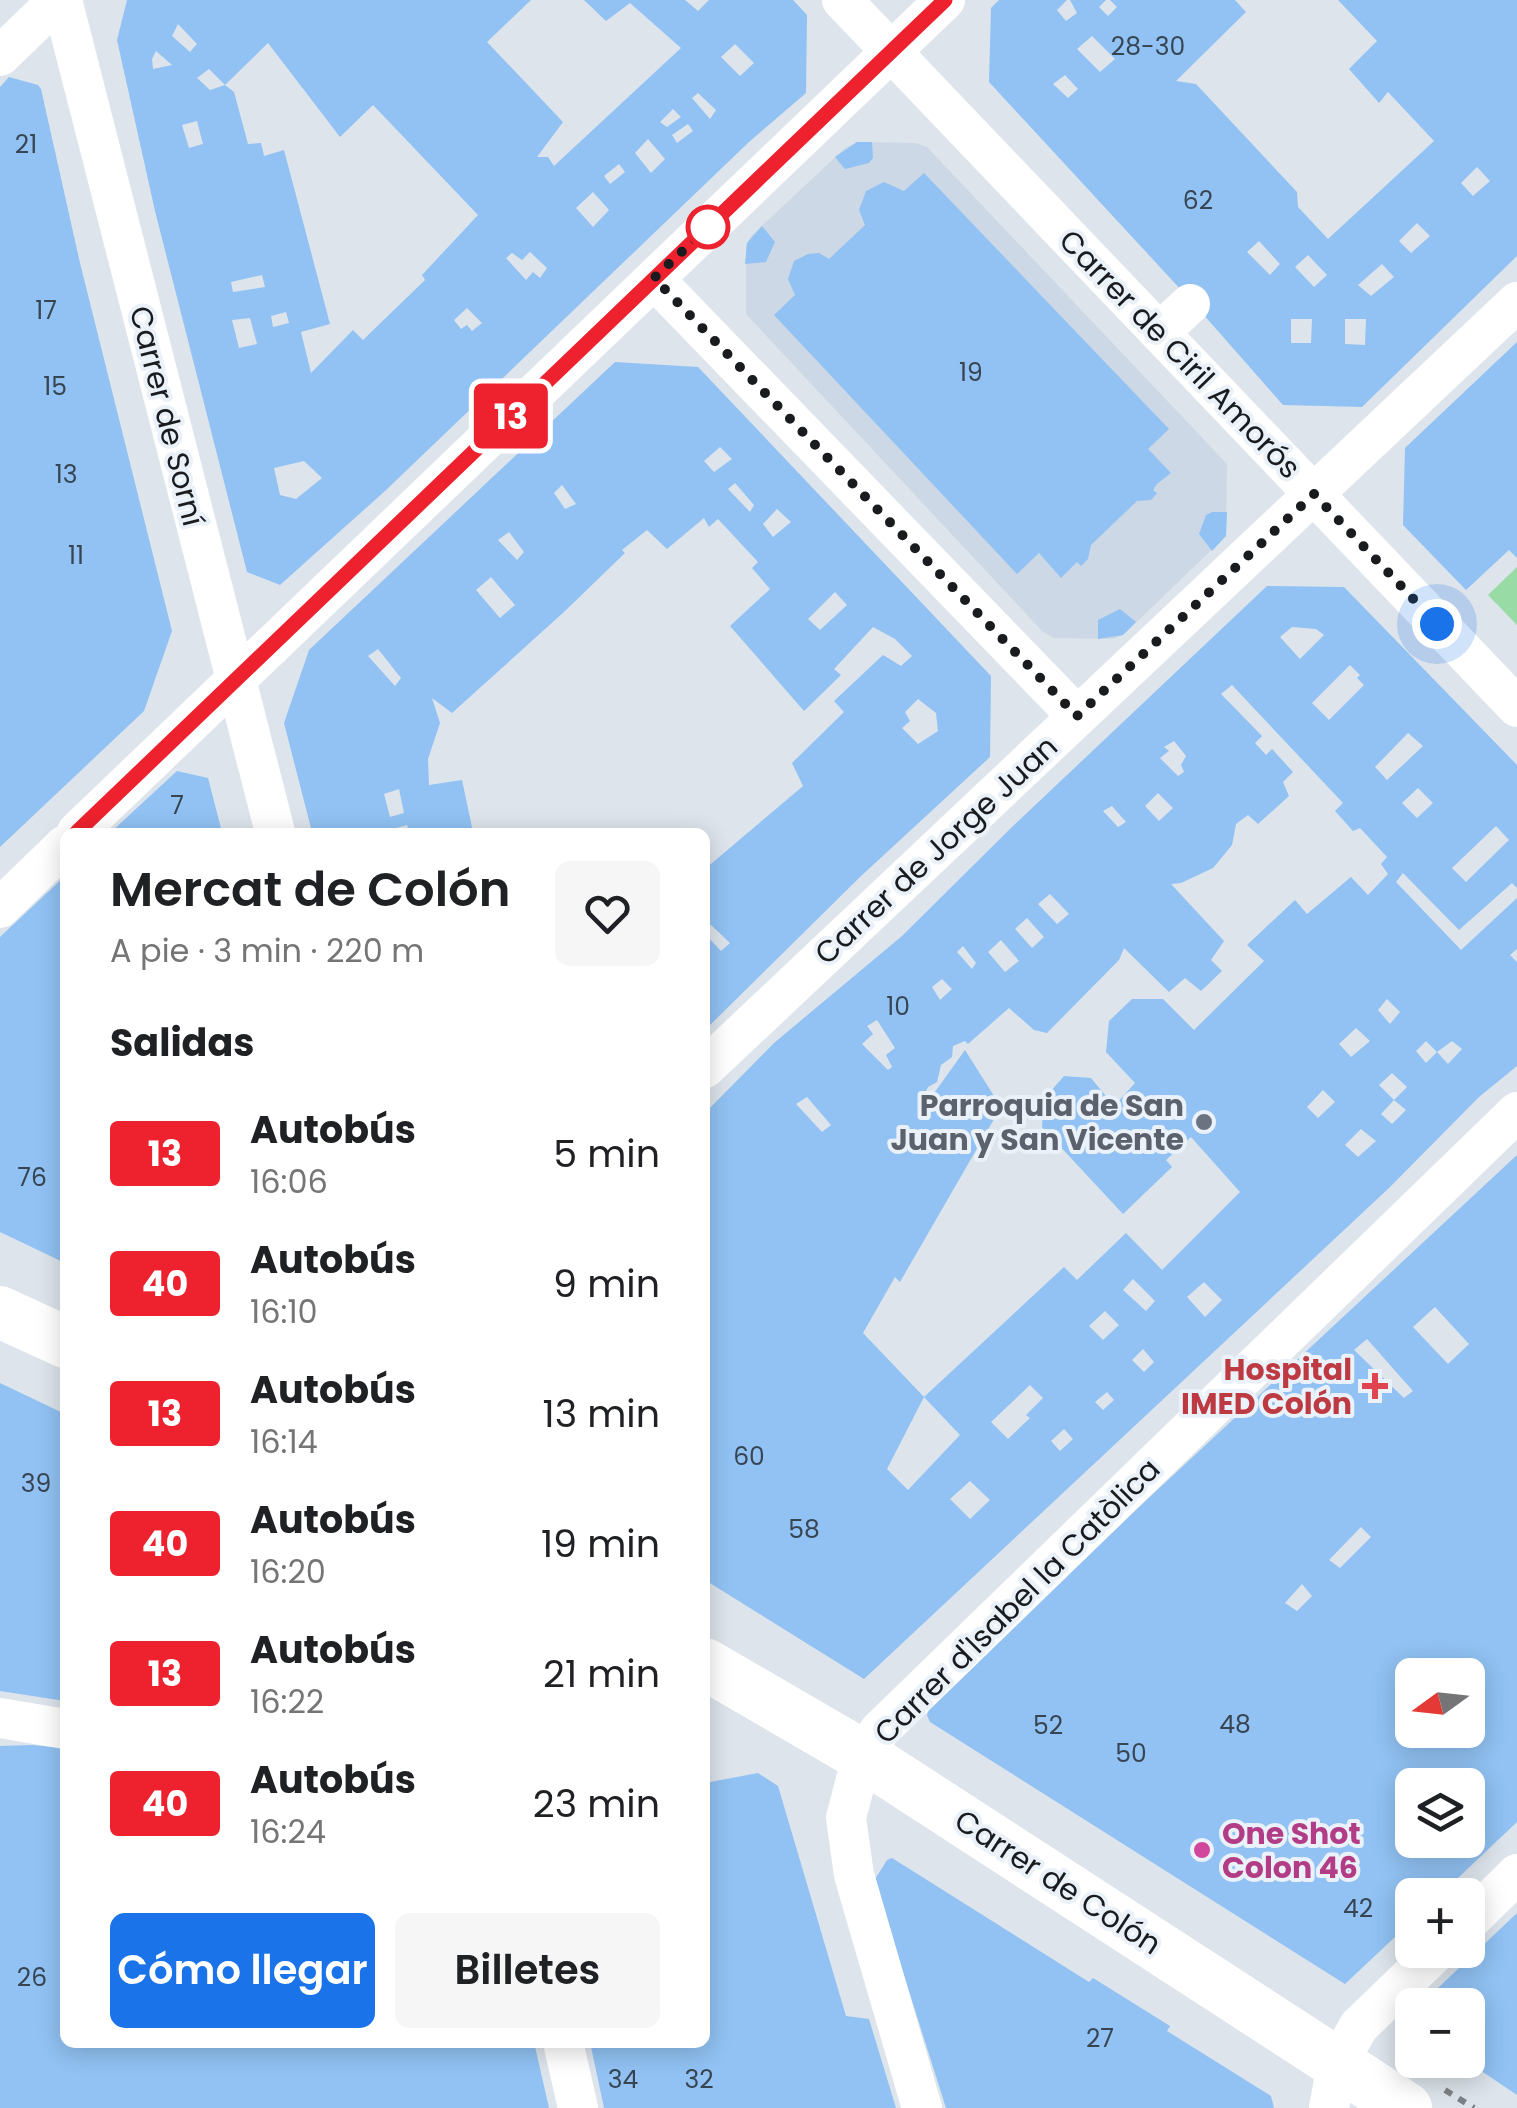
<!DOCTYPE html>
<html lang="es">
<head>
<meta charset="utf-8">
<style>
	:root { --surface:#fff; --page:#f6f6f6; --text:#202124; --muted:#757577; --accent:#1a73e8 }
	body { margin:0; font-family:Poppins,sans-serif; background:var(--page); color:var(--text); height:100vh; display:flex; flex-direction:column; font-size:38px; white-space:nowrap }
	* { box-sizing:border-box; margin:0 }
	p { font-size:32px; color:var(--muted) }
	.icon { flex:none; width:55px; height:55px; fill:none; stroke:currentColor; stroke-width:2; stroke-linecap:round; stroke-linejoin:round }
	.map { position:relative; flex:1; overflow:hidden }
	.side { position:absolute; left:60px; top:828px; width:650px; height:1220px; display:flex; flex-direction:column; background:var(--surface); border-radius:15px; box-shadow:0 5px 25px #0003 }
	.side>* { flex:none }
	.badge { padding:0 20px; border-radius:8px; font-size:35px; line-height:65px }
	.needle { width:65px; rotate:255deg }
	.controls { position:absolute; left:1395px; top:1658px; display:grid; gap:20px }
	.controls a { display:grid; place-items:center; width:90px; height:90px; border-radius:15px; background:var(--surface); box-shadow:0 5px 25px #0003; font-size:50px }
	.you { position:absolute; width:50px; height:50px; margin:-25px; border:8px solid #fff; border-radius:50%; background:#1a73e8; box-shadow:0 0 0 15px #1a73e833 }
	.map>.badge { position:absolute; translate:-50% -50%; box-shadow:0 0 0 5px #fff }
	h2 { padding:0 50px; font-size:38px; line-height:90px }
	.round { display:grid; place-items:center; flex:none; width:105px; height:105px; border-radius:15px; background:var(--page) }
	.overview { display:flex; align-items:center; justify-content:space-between; height:170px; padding:0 50px }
	h1 { font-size:48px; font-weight:600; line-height:75px }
	.button { display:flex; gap:20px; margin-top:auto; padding:20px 50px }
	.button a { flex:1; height:115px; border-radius:15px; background:var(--accent); color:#fff; font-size:40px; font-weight:600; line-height:115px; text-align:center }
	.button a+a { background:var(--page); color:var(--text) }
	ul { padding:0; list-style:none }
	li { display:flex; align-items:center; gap:30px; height:130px; padding:0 50px }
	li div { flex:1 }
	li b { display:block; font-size:38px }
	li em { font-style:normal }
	li .badge { min-width:110px; font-weight:700; text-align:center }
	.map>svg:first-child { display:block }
	.built { fill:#ccd8e5 }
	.green { fill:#98dba5 }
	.building { fill:#91c2f3; fill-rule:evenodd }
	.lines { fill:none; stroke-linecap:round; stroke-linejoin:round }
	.path { stroke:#7d8186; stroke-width:6; stroke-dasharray:8 8; stroke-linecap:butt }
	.minor { stroke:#fff; stroke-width:40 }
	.major { stroke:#fff; stroke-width:52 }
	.line-casing { stroke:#fff; stroke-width:22 }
	.line { stroke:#ed222e; stroke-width:15 }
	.walk { stroke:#191b1e; stroke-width:10; stroke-dasharray:0 18 }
	.stop-dot { fill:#fff; stroke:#ed222e; stroke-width:5 }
	.worship-dot { fill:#6b7280; stroke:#eaf1f9; stroke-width:4 }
	.health-dot { fill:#e0444e; stroke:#eaf1f9; stroke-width:4 }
	.hotel-dot { fill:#d1479c; stroke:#eaf1f9; stroke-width:4 }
	.labels { text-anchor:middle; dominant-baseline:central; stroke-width:8; stroke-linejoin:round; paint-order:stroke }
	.number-label { font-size:25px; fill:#374553 }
	.street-label { font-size:30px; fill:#191b1e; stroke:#eaf1f9 }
	.worship-label { font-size:30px; font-weight:bold; fill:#5b616d; stroke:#eaf1f9; text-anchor:end }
	.health-label { font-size:30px; font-weight:bold; fill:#be3a42; stroke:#eaf1f9; text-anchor:end }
	.hotel-label { font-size:30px; font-weight:bold; fill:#b23c85; stroke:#eaf1f9; text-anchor:start }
</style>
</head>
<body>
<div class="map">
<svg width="1517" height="2108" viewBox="0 0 1517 2108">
	<rect width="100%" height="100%" fill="#dde4eb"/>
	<path class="built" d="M857,142L916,143L927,147L1227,464L1226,536L1123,635L1113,639L1054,638L1043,632L746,314V248L751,236L845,148Z"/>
	<path class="green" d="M1517,567V625L1488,595Z"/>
	<path class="building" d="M127,0H531L487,42L563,122L537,157H548L554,166L681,48L630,3L606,21L584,0H685L698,11L709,0H793L807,15L806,93L749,142L385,491L280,585L247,572L155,211L117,40ZM178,24L197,44L190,52L172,36ZM268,43L340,137L373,105L478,215L422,275L425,280L363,340L353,330L311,373L301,332L330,324L284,150L264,156L261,143L248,144L234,92L225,85L210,90L197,78L209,69L225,85ZM735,44L754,63L740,76L721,57ZM156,51L172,65L153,69L152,59ZM698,93L716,110L710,119L692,98ZM673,109L681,117L667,127L660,122ZM197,121L203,144L189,148L182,125ZM688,124L693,131L677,143L672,135ZM648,139L665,159L651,173L635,153ZM619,164L625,172L610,184L604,176ZM593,192L609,210L593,227L576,208ZM530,252L547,268L540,278L533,272L526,280L506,258L512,253L522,260ZM262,275L265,287L233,292L231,282ZM467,308L482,323L472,331L467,325L461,329L454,320ZM286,312L289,323L273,327L271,316ZM250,318L257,344L239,348L232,320ZM304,461L322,478L296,499L280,495L274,468Z
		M999,0H1067L1057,10L1066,21L1077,13L1070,0H1106L1099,7L1108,16L1117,7L1110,0H1235L1246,12L1176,81L1196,84L1297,192L1298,207L1328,239L1434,141L1388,92L1379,103L1349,69L1377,41L1338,0H1517V256L1362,407L1283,405L1195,305L989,82L991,8ZM1092,36L1115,59L1100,72L1077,49ZM1065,75L1078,89L1068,98L1053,84ZM1477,167L1490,181L1473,196L1461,183ZM1417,223L1430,236L1411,253L1399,241ZM1259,241L1280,264L1270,275L1247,252ZM1308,255L1327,275L1314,287L1295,267ZM1382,264L1394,277L1371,296L1358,285ZM1291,319H1312L1311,343H1291ZM1345,319H1366L1365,345L1345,344Z
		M9,77L38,85L41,89L80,263L172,631L144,711L0,847V87Z
		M857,142H872L873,158L869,163L845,169L835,157Z
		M924,173L1169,429L1148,449L1171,473L1157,484L1153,490L1157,493L1151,500L1137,501L1091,545L1088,559L1081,566L1077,562L1061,578L1039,553L1017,574L774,315L795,295L788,279L794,261L808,254L819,253L829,259L865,225L859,210L866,191L884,182L904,191Z
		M762,226L775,242L766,262L745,264L747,243Z
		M1517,342V558L1509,550L1466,590L1403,525L1405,448Z
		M615,362L698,367L991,676L990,757L860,877L705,1030V934L721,951L730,943L711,925L705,930V869L803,786L792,763L844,712L834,701L883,655L901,666L912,656L895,639L873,627L834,669L841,675L804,711L730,626L770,589L752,568L758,562L718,519L709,527L704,518L667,549L647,530L622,550L625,553L565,611L452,713L432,698L440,723L428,759L429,785L462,780L473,832H409L407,825L383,832H312L284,723L309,650ZM720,447L732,459L714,472L704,461ZM735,483L754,505L750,512L728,489ZM562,485L576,504L565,509L554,493ZM777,509L791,522L773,537L763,524ZM509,532L524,552L517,560L498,540ZM491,577L515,605L500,618L476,590ZM835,592L847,605L820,630L808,619ZM378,649L401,678L395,686L368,656ZM918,699L936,713L938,731L918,744L902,728L910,721L905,712ZM399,789L404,813L390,817L384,794Z
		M1212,512H1227L1226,536L1212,551L1199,534L1206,515Z
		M1267,586L1344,587L1517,765V888L1512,883L1459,930L1403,873L1396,882L1461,950L1517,898V949L1510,955L1517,962V1066L1479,1097L1389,1188L864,1679L705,1580V1113L774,1043L902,936L1012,827ZM1292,627L1316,629L1324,635L1300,659L1280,637ZM1350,665L1360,675L1357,678L1364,685L1329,720L1312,703ZM1232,685L1343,803L1335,811L1353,831L1360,828L1387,857L1381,864L1388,874L1368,895L1351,877L1307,914L1295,900L1247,945L1264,961L1194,1030L1163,999H1132L1109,1021L1106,1052L1135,1083L1114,1106L1091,1078L1064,1076L1044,1099L1042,1127L1123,1214L1172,1167L1166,1160L1191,1137L1240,1192L1162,1270L1126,1233L1077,1280L1064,1267L924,1397L960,1435L908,1490L887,1469L924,1397L863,1333L895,1277L900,1282L1001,1107L965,1050L922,1110V1100L928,1087L937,1082L941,1065L952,1057L953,1046L965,1041L968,1044L1009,1008L1034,1030L1047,1033L1119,960L1124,948L1169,992L1185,978L1201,991L1222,971L1211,960L1224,941L1171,884L1181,883L1213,868L1232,845L1236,824L1248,815L1258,824L1289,796L1283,782L1293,772L1272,749L1266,755L1255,743L1262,736L1221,694ZM1408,733L1423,746L1387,780L1375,767ZM1174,741L1186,756L1181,765L1184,772L1178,776L1160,758L1169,751L1164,747ZM1418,788L1433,803L1417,818L1402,803ZM1158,793L1173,808L1159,821L1145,806ZM1112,806L1126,822L1118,827L1103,811ZM1496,826L1509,840L1466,882L1452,868ZM1050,894L1069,914L1057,924L1038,904ZM1027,918L1044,937L1032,948L1015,929ZM1001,940L1019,961L1005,972L988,952ZM963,946L976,963L972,969L957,952ZM942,979L952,989L940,1000L932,987ZM1387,999L1400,1012L1390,1024L1378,1010ZM877,1020L895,1048L886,1055L892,1067L888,1070L862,1044L873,1034L867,1026ZM1356,1028L1370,1041L1351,1057L1339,1044ZM1426,1041L1437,1052L1426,1063L1416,1051ZM1452,1041L1462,1049L1448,1064L1437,1052ZM1392,1073L1407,1087L1394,1100L1406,1110L1392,1124L1381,1114L1394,1100L1379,1085ZM1323,1090L1335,1102L1318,1118L1307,1107ZM807,1097L831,1125L822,1132L796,1104ZM1361,1129L1376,1141L1358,1157L1345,1145ZM1133,1279L1155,1301L1146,1311L1123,1290ZM1204,1282L1222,1300L1205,1317L1187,1297ZM1105,1311L1119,1325L1103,1340L1089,1326ZM1143,1349L1154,1362L1144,1372L1132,1360ZM1030,1385L1043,1398L1026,1415L1030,1418L1008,1439L991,1422ZM1107,1392L1114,1400L1103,1410L1095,1402ZM1064,1429L1073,1439L1060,1451L1051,1441ZM970,1481L990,1500L970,1519L950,1499Z
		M1120,609L1136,622L1123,635L1098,639V620Z
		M177,771L208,778L222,832H111Z
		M65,876V1263L0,1232V937Z
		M1517,1155V1822L1440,1895H1412V1921L1345,1984L930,1722L927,1715L930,1707L1139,1507ZM1435,1307L1469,1344L1448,1364L1413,1327ZM1367,1339L1413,1391L1404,1398L1354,1350ZM1361,1527L1371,1537L1340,1568L1329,1560ZM1302,1584L1312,1596L1297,1611L1285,1603ZM1412,1675H1468V1730H1412ZM1412,1785H1468V1840H1412Z
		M0,1383L65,1414V1701L0,1691Z
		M32,1745L65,1748V2042H534L549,2108H0V1746Z
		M758,1773L778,1786L846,2016L869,2019L896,2108H604L590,2042H705V1783Z
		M892,1858L1089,1982L1093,1978L1170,2026L1167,2031L1271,2096L1274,2108H946L874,1881L887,1860Z
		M1517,1913V2095L1468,2062V2005H1420Z"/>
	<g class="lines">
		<path class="path" d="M1445,2090L1474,2108"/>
		<path class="minor" d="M62,0L275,832
			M842,0L1517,707
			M0,56L58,0
			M654,279L1077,716
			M1160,332L1190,304
			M77,832L945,0
			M0,908L65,845
			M705,1068L1517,302
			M0,1718L65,1729
			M1468,1922L1517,1874
			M563,2042L578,2108
			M922,2108L854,1875L846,1818L859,1768L879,1731L1517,1112
			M1329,2108L1337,2064L1359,2026L1438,1950"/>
		<path class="major" d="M0,1312L65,1342
			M705,1664L865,1757L1406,2108"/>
	</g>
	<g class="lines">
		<defs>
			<path id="line" d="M77,832L945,0"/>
		</defs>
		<use href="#line" class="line-casing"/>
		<use href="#line" class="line"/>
		<path class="walk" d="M708,227L654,278L1077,716L1314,494L1437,624"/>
	</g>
	<circle class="stop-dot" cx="708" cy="227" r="20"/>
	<circle class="worship-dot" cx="1204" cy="1122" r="10"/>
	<path class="health-dot" d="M1370 1371h10v10h10v10h-10v10h-10v-10h-10v-10h10z"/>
	<circle class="hotel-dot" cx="1202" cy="1850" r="10"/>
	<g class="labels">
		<g class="number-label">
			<text x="1148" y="46">28-30</text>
			<text x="26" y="144">21</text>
			<text x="1198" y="200">62</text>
			<text x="46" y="310">17</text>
			<text x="971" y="372">19</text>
			<text x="55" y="386">15</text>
			<text x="66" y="474">13</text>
			<text x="76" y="555">11</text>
			<text x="177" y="805">7</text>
			<text x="898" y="1006">10</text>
			<text x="32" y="1177">76</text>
			<text x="749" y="1456">60</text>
			<text x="36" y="1483">39</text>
			<text x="804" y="1529">58</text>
			<text x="1235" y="1724">48</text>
			<text x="1048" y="1725">52</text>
			<text x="1131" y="1753">50</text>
			<text x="1358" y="1908">42</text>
			<text x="32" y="1977">26</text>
			<text x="1100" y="2038">27</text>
			<text x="623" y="2079">34</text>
			<text x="699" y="2079">32</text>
		</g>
		<g class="street-label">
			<text transform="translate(1180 354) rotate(46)">Carrer de Ciril Amorós</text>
			<text transform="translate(167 416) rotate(76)">Carrer de Sorní</text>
			<text transform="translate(936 850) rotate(-43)">Carrer de Jorge Juan</text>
			<text transform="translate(1017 1601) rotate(-45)">Carrer d'Isabel la Catòlica</text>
			<text transform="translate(1058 1882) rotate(33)">Carrer de Colón</text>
		</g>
		<g class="worship-label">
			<text x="1184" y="1105">Parroquia de San<tspan x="1184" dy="34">Juan y San Vicente</tspan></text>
		</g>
		<g class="health-label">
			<text x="1352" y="1369">Hospital<tspan x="1352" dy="34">IMED Colón</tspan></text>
		</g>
		<g class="hotel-label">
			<text x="1222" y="1833">One Shot<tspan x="1222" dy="34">Colon 46</tspan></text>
		</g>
	</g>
</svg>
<div class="controls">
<a><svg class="needle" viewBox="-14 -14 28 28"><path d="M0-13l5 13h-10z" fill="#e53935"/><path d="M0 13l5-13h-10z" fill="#757577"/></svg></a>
<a><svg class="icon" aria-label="layers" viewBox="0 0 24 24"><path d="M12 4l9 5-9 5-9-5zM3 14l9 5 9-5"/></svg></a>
<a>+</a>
<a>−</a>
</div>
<div class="you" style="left:1437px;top:624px"></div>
<b class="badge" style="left:511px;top:416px;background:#ed222e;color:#fff">13</b>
<section class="side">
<div class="overview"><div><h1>Mercat de Colón</h1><p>A pie · 3 min · 220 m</p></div><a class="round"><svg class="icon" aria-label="heart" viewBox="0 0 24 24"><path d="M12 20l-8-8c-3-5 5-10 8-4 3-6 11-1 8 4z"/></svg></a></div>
<h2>Salidas</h2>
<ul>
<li><span class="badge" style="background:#ed222e;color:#fff">13</span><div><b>Autobús</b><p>16:06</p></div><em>5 min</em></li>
<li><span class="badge" style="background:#ed222e;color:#fff">40</span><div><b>Autobús</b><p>16:10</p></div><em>9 min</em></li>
<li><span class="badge" style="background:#ed222e;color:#fff">13</span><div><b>Autobús</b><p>16:14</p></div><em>13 min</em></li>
<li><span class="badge" style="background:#ed222e;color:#fff">40</span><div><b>Autobús</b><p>16:20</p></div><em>19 min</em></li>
<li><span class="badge" style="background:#ed222e;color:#fff">13</span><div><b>Autobús</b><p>16:22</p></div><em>21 min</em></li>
<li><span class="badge" style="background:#ed222e;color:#fff">40</span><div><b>Autobús</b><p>16:24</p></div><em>23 min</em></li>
</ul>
<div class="button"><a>Cómo llegar</a><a>Billetes</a></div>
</section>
</div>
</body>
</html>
